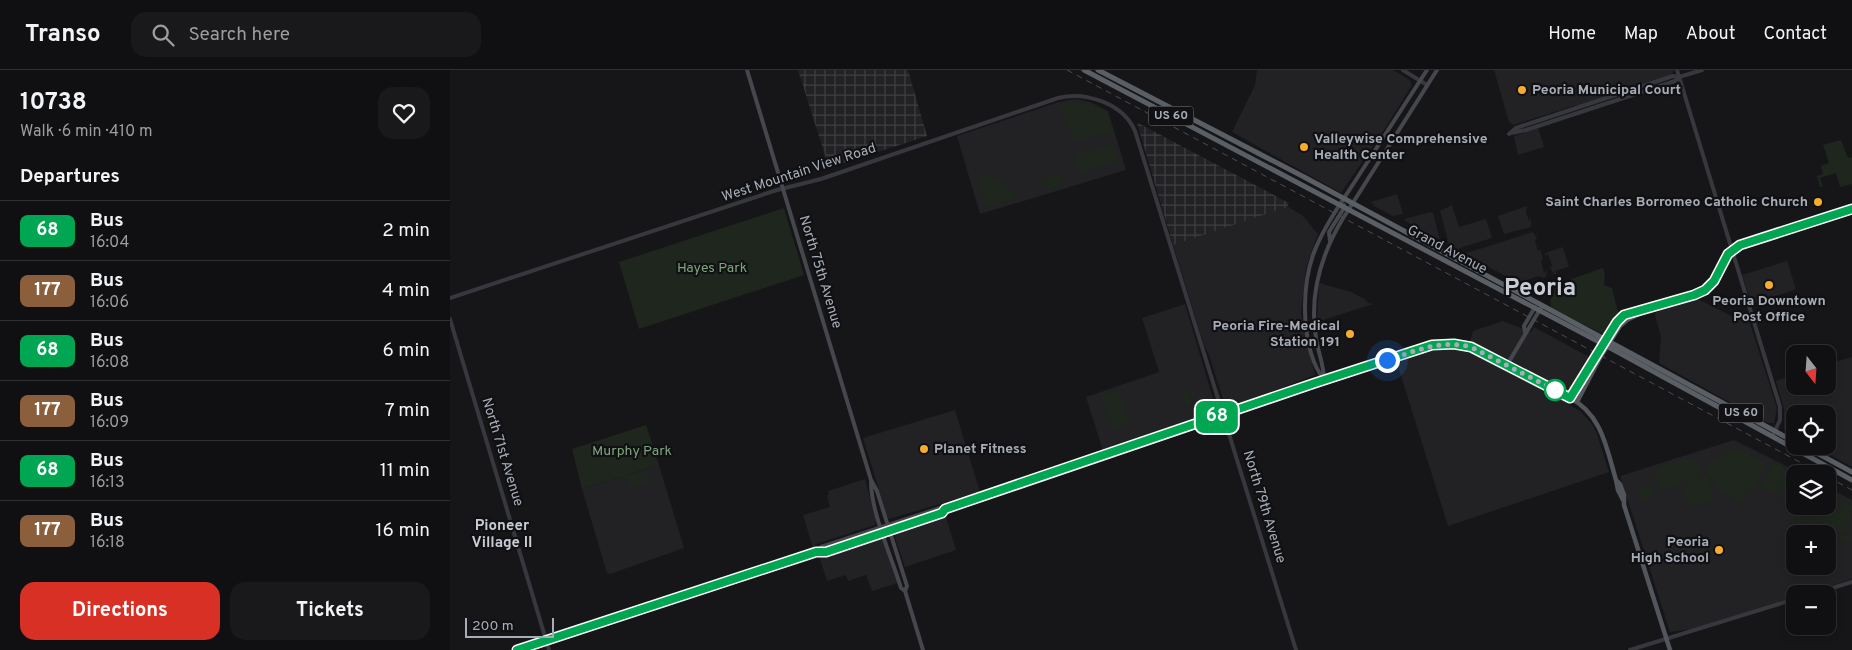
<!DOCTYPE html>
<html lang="en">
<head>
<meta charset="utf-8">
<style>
	:root { --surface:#101012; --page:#19191b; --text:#f1f3f6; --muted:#9c9d9f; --line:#303032; --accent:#d93025 }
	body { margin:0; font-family:Overpass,sans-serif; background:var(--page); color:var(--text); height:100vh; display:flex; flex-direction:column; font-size:19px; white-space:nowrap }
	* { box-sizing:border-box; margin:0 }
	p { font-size:16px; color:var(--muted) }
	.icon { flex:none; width:28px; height:28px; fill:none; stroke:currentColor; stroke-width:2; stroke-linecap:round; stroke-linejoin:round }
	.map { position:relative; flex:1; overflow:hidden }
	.drawer { display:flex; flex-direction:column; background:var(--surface); width:450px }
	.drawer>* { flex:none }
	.badge { padding:0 10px; border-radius:8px; font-size:18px; line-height:32px }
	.needle { width:32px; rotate:163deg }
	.controls { position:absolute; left:1336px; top:275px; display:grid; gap:10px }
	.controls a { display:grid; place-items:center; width:50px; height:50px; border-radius:10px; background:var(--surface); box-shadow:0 2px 8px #0003,0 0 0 1px var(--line); font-size:25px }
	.scale { position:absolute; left:15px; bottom:12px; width:89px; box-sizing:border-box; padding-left:5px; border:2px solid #a7adb8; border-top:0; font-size:14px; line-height:18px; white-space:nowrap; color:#a7adb8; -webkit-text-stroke:4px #111113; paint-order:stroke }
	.you { position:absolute; width:25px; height:25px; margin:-12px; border:4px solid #fff; border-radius:50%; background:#1a73e8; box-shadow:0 0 0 8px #1a73e833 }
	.map>.badge { position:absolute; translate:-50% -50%; box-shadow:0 0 0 2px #fff }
	h2 { padding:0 20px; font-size:19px; line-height:45px }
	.round { display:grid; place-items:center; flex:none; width:52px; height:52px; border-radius:15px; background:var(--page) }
	.overview { display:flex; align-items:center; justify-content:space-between; height:85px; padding:0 20px }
	h1 { font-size:24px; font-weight:700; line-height:38px }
	.button { display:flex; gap:10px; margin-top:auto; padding:10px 20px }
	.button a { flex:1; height:58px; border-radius:15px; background:var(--accent); color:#fff; font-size:20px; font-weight:700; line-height:58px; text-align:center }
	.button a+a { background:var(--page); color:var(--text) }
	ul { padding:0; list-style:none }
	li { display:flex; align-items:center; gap:15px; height:60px; padding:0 20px; border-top:1px solid var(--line) }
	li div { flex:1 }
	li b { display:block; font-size:19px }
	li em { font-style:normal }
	li .badge { min-width:55px; font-weight:700; text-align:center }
	header { display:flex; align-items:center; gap:30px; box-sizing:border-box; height:70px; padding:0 25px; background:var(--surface); border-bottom:1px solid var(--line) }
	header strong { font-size:24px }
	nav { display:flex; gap:28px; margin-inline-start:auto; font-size:18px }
	.search { width:350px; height:45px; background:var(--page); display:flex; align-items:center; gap:12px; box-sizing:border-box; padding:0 18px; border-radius:15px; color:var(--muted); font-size:19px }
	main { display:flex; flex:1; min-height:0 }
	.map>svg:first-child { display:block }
	.built { fill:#222225; fill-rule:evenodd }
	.industrial { fill:url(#industrial-grid) }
	.green { fill:#1e261e }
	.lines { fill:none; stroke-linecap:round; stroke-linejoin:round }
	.stream { stroke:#2b353c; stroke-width:1 }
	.tertiary { stroke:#37383d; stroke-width:4 }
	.secondary { stroke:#45474d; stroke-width:4 }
	.primary { stroke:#53555c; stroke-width:4.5 }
	.trunk { stroke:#5a5e65; stroke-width:5 }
	.rail { stroke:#4a4c52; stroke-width:1; stroke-dasharray:6 5; stroke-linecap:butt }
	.line-casing { stroke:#fff; stroke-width:11 }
	.line { stroke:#00a651; stroke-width:8 }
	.walk { stroke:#a7adb8; stroke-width:5; stroke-dasharray:0 9 }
	.poi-dot { fill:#f7ac2e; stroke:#111113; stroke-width:2 }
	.stop-dot { fill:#fff; stroke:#00a651; stroke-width:2.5 }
	.labels { text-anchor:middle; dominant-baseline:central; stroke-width:4.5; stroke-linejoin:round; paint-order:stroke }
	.shield { fill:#111113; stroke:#7a7e86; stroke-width:1 }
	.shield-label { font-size:12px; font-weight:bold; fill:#a7adb8 }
	.poi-label { font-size:14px; font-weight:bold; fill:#a7adb8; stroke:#111113; text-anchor:start }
	.street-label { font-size:14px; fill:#a7adb8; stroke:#111113 }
	.park-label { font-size:14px; fill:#7ea47f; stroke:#111113 }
	.neighbourhood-label { font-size:15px; font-weight:bold; fill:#c8ccd4; stroke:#111113 }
	.town-label { font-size:24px; font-weight:bold; fill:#c8ccd4; stroke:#111113 }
</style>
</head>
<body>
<header>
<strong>Transo</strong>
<div class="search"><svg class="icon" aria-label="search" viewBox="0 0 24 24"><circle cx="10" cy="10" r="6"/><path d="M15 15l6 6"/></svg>Search here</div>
<nav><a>Home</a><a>Map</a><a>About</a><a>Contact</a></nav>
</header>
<main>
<section class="drawer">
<div class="overview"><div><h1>10738</h1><p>Walk · 6 min · 410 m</p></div><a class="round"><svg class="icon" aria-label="heart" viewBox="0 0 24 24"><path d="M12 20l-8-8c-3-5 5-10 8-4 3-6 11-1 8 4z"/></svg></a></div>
<h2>Departures</h2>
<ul>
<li><span class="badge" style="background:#00a651;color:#fff">68</span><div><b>Bus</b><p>16:04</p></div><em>2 min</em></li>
<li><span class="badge" style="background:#8b5e3c;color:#fff">177</span><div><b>Bus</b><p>16:06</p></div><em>4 min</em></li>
<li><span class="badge" style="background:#00a651;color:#fff">68</span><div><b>Bus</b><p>16:08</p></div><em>6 min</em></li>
<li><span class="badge" style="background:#8b5e3c;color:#fff">177</span><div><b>Bus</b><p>16:09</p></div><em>7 min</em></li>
<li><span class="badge" style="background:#00a651;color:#fff">68</span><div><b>Bus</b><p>16:13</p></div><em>11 min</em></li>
<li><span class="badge" style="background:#8b5e3c;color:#fff">177</span><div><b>Bus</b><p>16:18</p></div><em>16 min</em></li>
</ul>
<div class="button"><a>Directions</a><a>Tickets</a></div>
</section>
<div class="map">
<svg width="1402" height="580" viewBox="0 0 1402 580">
	<defs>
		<pattern id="industrial-grid" width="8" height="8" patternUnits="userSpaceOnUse" patternTransform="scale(1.25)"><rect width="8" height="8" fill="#222225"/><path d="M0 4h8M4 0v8" fill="none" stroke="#3f3f43"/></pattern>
	</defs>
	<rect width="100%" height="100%" fill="#161618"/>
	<path class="built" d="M807,0H943L960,10L962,15L936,57L891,123L782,62L805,15Z
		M1044,0H1223L1224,1L1221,5L1192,14L1189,16L1133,35L1123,36L1063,55L1059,52Z
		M625,29L640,32L658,41L676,100L530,144L507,66L609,32Z
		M1088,58L1094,77L1068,85L1064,66Z
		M947,124L953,144L943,146L924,136L921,132Z
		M1002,135L1009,157L1036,149L1042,168L1010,178L1008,180L999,175L990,141Z
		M837,136L852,145L868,164L856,197L851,244L865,305L779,338L775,335L759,285L754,275L723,175Z
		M1077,136L1076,142L1079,151L1081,148V157L1054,164L1048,146Z
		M980,142L983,143L990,170L955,151V149Z
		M1083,162L1087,168L1085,171L1088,181L1090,179L1093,188L1091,191L1094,203L1097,200V202L1096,206L1094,208L1088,206L1072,212L1074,214H1070L1017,185V183Z
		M1113,177L1119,197L1105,201L1107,204H1104L1100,198L1102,195L1098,184L1096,186L1095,183Z
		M1337,191L1346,219L1302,234L1292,205Z
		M869,213L901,222L915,229L918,233L923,234L867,252Z
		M1248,229L1285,248L1297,244L1327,338L1324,353H1317L1209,293L1211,267L1205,245L1206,242Z
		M735,234L767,342L700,363L691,368L653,381L636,327L709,302L692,248Z
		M1053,251L1081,262L1084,257L1141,288L1131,302L1116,333L1130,341L1142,354L1147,364L1159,402L998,456L947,293L950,290L986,280L1002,279L1017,282L1023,261Z
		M1402,287V397L1364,376H1378V344H1345V366L1334,360V339L1326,311L1345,305V316H1378V294Z
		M505,340L530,422L439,449L437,446L413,368Z
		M1284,370L1352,404H1345V436H1378V417L1402,430V509L1355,524H1345V527L1243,559L1220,562L1170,406ZM1345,464H1378V496H1345Z
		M209,395L234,478L160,504L157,503L132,419Z
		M415,409L426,451L425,455L366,474L363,478L353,445L380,437L377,425L379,424L378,421Z
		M495,444L506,480L455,497L445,468L446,463Z
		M428,468L433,470L448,513L422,521L416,505L398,511L396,505L377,511L369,486L383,483Z"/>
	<path class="industrial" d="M348,0H458L477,66L379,98Z
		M687,53H688L839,133L837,137L723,175Z"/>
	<path class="green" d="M619,33C630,32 651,35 658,45C661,49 661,57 662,61L627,72L624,71L609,35Z
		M1391,70L1398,88L1402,87V114L1390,117L1386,103L1370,108L1373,117H1370L1367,106L1373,104L1371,96L1379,93L1373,75Z
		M663,74L668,92L629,103L624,85Z
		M610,103L613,114L594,120L591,109Z
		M537,106C551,106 561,114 566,128L539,136L535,134L526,108Z
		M334,138L354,205L189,259L169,192Z
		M1153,198L1155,206L1154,215L1162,218L1169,246L1155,265L1101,238L1100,231L1104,223L1107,212H1113Z
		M669,320L680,354L663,360L651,326Z
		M739,322L742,334L736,338L731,324Z
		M196,355L209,395L132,419L122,379Z
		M1287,379L1316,392L1307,414L1293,432L1288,433L1271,420L1258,406L1263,426L1261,431L1240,437C1234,428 1233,420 1239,411L1210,420L1204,399L1246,386L1253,407L1257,405L1254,399L1277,381Z
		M1326,393L1346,404L1345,413C1334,423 1322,425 1309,418L1322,395Z
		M196,400L199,411L180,418L176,406Z
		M1189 423a8 8 0 1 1 16 0a8 8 0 1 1-16 0Z
		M1345,419L1342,433L1347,444L1392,466L1402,465V469L1396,472L1337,444V440H1339C1336,432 1338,424 1345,419Z
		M1378,424L1402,436V441L1378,429Z
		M1378,431L1402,443L1393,464L1350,444L1354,436H1378Z"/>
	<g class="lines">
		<path class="stream" d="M1272,186V187
			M1276,197H1277"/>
		<path class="tertiary" d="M953,0L977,15
			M1227,0L1330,337V350L1324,363
			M1061,63L1076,60L1225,11L1229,7
			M1059,64L1066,58L1093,49L1223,6L1229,7L1252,0
			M0,228L327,120L371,109L608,28C635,21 673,33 685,61L846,580
			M0,249L99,580
			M1363,524L1402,512
			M1180,580L1345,529"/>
		<path class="secondary" d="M297,0L421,410L427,421L457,516L455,521
			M880,171L879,162L894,138V135
			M1075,262L1074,256L1085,237
			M1057,295L1092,236
			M874,310C851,279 851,220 863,185C874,155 894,129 911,102C933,68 955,34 977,0
			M874,310C874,295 868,282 866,268C859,225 870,187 892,150L987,0
			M421,412C421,442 442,488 451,518L455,521L473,580
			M369,481L371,477L490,438L495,439L865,313L982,275L1004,274L1021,277L1120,328
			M67,580L341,490L369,481L376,482L492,443L495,439"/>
		<path class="primary" d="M1127,332L1151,286L1170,256L1177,250L1195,241
			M1166,410L1168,420L1173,430
			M1220,580L1174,435V425L1170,414L1166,410C1157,380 1152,344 1120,328L1140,294L1168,250L1178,244L1196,240C1214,234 1246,229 1259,216C1272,204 1272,184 1290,175L1402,139"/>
		<path class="trunk" d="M634,0L1153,274L1402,410
			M648,0L856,108L1345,372
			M1354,376L1402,402"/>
		<path class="rail" d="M617,0L1372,404
			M1378,407L1402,420"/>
	</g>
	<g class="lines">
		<defs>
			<path id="line" d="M67,580L366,482H376L492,443L495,439L865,313L982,275L1004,274L1021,277L1120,328L1167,252L1174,245L1244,225L1255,220L1264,211L1278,184L1290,175L1402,139"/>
		</defs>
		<use href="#line" class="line-casing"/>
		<use href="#line" class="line"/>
		<path class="walk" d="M937,290C967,281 989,269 1021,277L1105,320"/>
	</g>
	<g class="poi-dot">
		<circle cx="1072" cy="20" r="5"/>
		<circle cx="854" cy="77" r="5"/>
		<circle cx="1368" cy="132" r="5"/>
		<circle cx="1319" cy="215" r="5"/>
		<circle cx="900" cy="264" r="5"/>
		<circle cx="474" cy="379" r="5"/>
		<circle cx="1269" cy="480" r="5"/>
	</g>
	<circle class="stop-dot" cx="1105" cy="320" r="10"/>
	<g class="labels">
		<g class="shield">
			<rect x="698.5" y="36.5" width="45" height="19" rx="4"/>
			<rect x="1268.5" y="333.5" width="45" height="19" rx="4"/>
		</g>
		<g class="shield-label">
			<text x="721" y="46">US 60</text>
			<text x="1291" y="343">US 60</text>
		</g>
		<g class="poi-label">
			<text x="1082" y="20">Peoria Municipal Court</text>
			<text x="864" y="69">Valleywise Comprehensive<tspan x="864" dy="16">Health Center</tspan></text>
			<text x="1358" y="132" text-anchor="end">Saint Charles Borromeo Catholic Church</text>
			<text x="1319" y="231" text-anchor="middle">Peoria Downtown<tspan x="1319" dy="16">Post Office</tspan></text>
			<text x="890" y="256" text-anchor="end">Peoria Fire-Medical<tspan x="890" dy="16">Station 191</tspan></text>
			<text x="484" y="379">Planet Fitness</text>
			<text x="1259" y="472" text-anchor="end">Peoria<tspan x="1259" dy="16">High School</tspan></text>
		</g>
		<g class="street-label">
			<text transform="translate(349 103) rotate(-18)">West Mountain View Road</text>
			<text transform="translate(997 180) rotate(28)">Grand Avenue</text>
			<text transform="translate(370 202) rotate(73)">North 75th Avenue</text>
			<text transform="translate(52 382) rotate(73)">North 71st Avenue</text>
			<text transform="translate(814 437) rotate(73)">North 79th Avenue</text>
		</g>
		<g class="park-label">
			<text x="262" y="198">Hayes Park</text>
			<text x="182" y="381">Murphy Park</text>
		</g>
		<g class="neighbourhood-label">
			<text x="52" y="456">Pioneer<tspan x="52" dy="17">Village II</tspan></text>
		</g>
		<g class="town-label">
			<text x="1090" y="219">Peoria</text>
		</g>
	</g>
</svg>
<div class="controls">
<a><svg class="needle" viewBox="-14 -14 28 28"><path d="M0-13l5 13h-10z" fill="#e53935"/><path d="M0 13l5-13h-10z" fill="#9c9d9f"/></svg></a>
<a><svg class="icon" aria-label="locate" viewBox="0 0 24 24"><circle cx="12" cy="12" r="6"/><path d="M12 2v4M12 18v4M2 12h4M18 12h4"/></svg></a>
<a><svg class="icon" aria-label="layers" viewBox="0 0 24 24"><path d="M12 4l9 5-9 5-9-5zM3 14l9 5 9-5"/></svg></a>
<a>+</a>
<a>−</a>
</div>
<div class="scale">200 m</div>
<div class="you" style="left:937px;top:290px"></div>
<b class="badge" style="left:767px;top:347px;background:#00a651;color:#fff">68</b>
</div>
</main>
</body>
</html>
